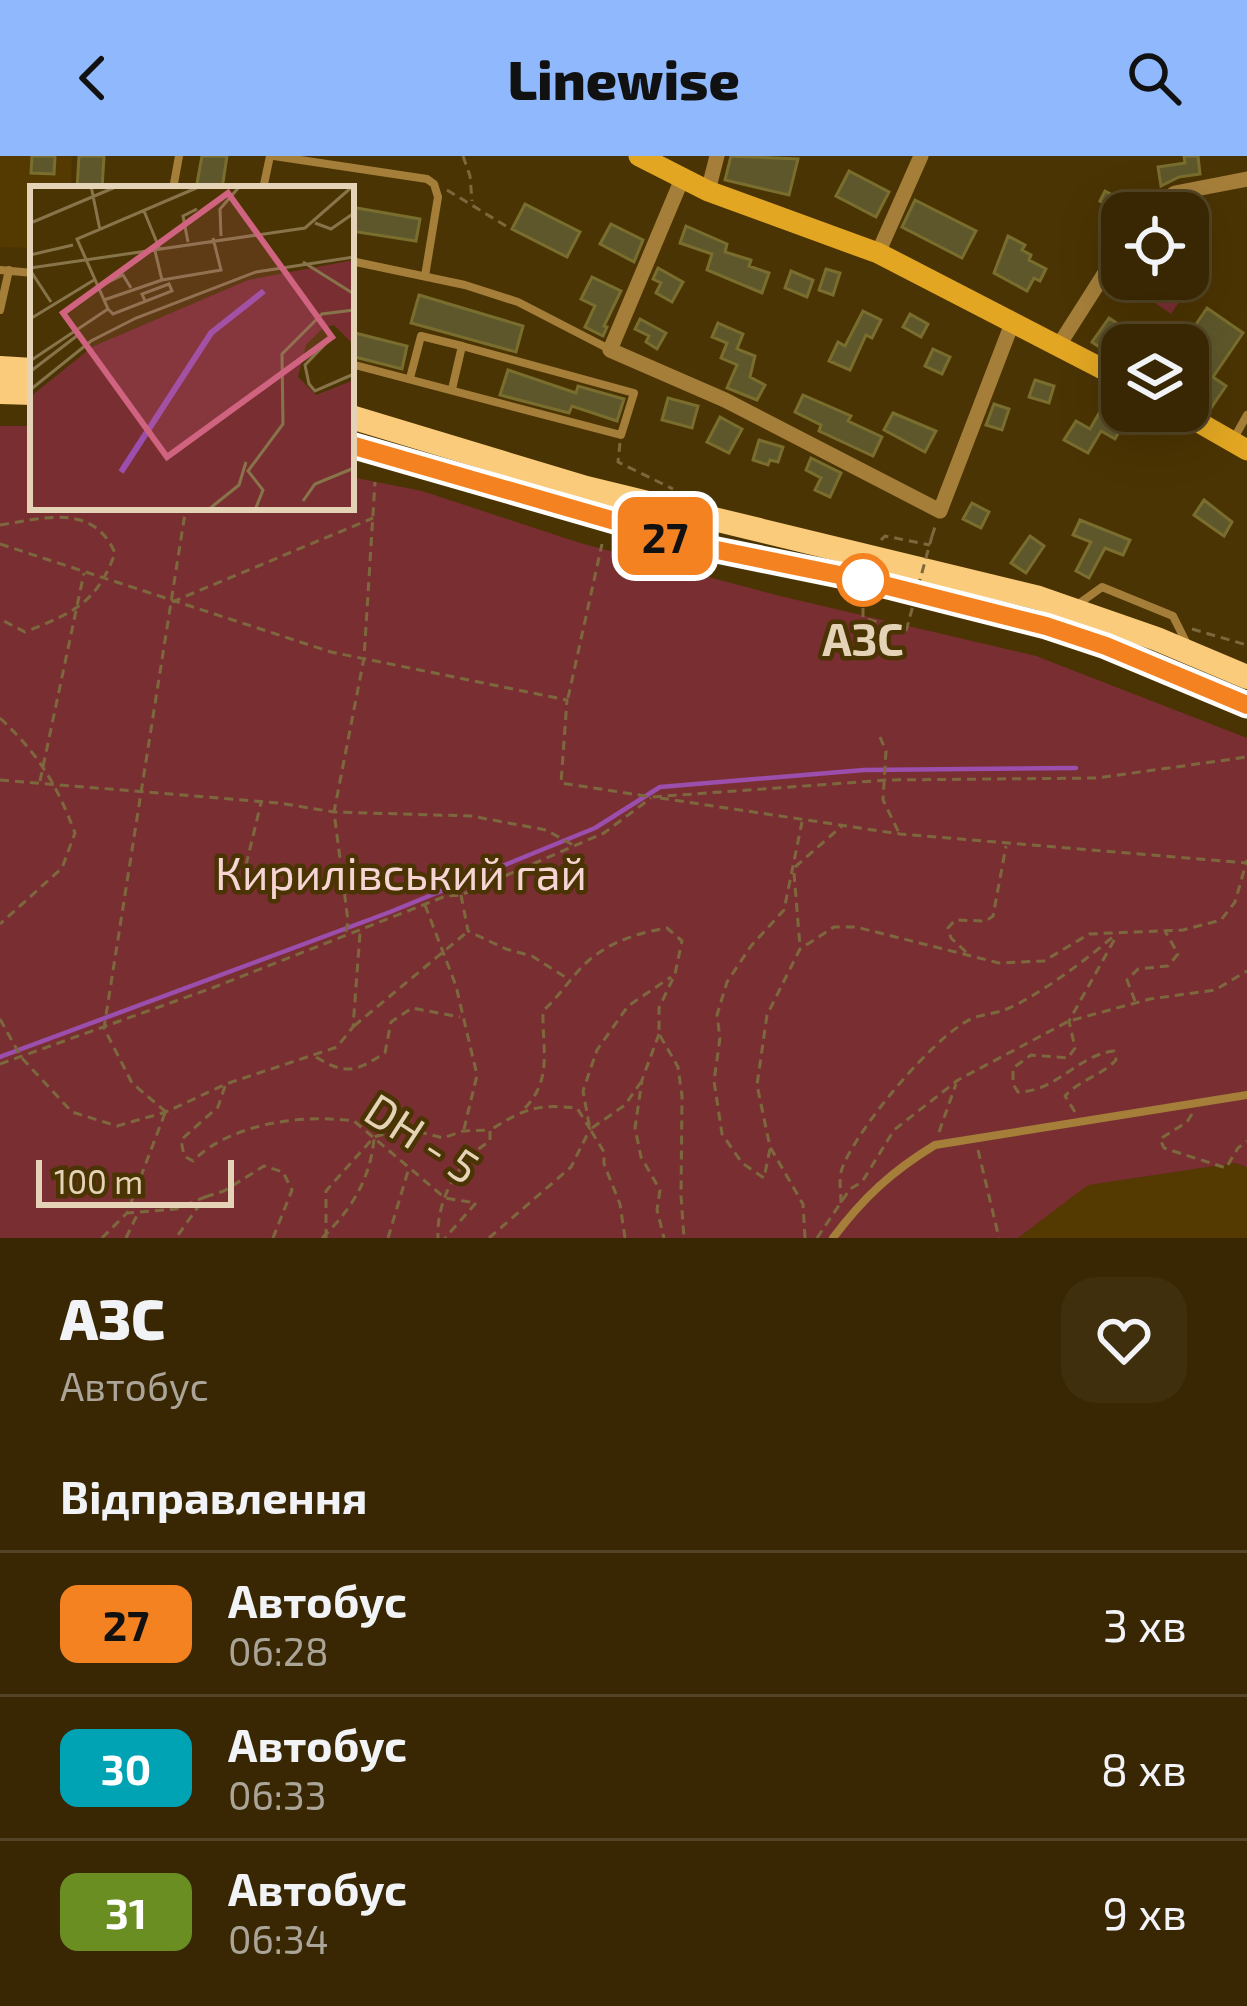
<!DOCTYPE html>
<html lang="uk">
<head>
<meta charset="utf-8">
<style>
	:root { --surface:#382702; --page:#3f2f0c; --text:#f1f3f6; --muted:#aba599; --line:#524424; --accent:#8fb8fd }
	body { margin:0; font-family:"Exo 2",sans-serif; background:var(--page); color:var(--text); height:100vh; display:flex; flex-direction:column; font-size:45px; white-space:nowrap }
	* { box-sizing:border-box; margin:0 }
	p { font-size:39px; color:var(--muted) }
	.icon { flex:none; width:66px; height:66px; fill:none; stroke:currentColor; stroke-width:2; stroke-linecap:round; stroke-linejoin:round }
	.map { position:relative; height:1082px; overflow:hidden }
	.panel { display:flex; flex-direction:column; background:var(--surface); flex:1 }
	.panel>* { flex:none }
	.badge { padding:0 24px; border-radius:18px; font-size:42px; line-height:78px }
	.tools { position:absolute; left:1101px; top:36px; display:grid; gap:24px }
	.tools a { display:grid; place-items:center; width:108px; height:108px; border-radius:24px; background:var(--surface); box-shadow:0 12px 48px #0002,0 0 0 3px var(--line); font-size:60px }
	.scale { position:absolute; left:36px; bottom:30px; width:198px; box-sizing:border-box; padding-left:12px; border:6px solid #e4d3b6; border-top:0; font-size:33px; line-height:42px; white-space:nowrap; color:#e4d3b6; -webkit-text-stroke:9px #4b3403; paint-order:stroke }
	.map>.badge { position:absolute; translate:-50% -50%; box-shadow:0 0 0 6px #fff }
	h2 { padding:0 60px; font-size:45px; line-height:108px }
	.round { display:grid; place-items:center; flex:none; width:126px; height:126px; border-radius:36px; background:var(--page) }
	.headline { display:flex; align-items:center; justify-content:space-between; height:204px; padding:0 60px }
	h1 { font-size:57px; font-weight:800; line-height:90px }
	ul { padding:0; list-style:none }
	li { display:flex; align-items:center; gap:36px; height:144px; padding:0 60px; border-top:3px solid var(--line) }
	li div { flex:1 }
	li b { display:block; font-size:45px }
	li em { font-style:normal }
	li .badge { min-width:132px; font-weight:700; text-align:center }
	header { display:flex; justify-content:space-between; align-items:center; height:156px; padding:0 60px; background:var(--accent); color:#111; font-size:54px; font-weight:800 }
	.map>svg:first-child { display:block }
	.built { fill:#543a00 }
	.green { fill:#792f32 }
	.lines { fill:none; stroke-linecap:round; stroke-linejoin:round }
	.stream { stroke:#9b4eac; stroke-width:4.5 }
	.building { fill:#5e572b; stroke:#796e2e; stroke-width:3 }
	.path { stroke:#7d683e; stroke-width:3; stroke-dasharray:9 6; stroke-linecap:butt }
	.lane { stroke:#a57f3a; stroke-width:8 }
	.street { stroke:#a57f3a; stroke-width:15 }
	.secondary { stroke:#e2a622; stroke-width:21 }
	.primary { stroke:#f9cb7a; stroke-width:24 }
	.path-bridge { stroke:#7d683e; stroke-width:3; stroke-dasharray:9 6; stroke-linecap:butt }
	.line-casing { stroke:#fff; stroke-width:27 }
	.line { stroke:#f58220; stroke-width:18 }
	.stop-dot { fill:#fff; stroke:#f58220; stroke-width:6 }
	.labels { text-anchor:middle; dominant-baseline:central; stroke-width:9; stroke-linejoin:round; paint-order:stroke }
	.stop-label { font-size:45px; font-weight:bold; fill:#e4d3b6; stroke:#4b3403 }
	.park-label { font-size:45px; fill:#f7d5d4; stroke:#4b3403 }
	.street-label { font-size:45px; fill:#e4d3b6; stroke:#4b3403 }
	.inset-river { fill:none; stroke:#9b4eac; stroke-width:6 }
	.inset-road { fill:none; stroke:#88744b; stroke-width:3 }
	.view { fill:#d0637f; fill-opacity:0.15; stroke:#d0637f; stroke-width:6 }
	.inset-edge { fill:none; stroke:#e4d3b6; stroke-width:6 }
</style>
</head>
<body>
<header><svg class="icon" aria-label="back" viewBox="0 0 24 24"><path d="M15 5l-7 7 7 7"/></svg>Linewise<svg class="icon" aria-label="search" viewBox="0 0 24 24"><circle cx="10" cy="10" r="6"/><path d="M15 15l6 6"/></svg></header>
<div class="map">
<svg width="1247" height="1082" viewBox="0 0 1247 1082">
	<rect width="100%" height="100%" fill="#4b3403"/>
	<path class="built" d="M0,0H72L71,33H33V92L0,91Z
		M1235,1007L1247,1011V1082H1018L1088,1029Z"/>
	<path class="green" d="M1135,123H1167L1186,136L1171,158L1130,130Z
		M0,270H33V351H351V321L422,335L580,387L780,440L1036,500L1247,582V1011L1235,1007L1088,1029L1018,1082H0Z"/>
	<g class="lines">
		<path class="stream" d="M0,901L390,756L595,672L660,631L864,614L1076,612"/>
	</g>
	<path class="building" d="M32,0H55L54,18L31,17Z
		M79,0H104L102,33H77Z
		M202,0H227L222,33H196Z
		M731,0L798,3L789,39L725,24Z
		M1184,0H1198L1200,18L1179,21L1161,30L1158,11L1185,7Z
		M849,15L889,36L876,61L836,40Z
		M1105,35L1130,48L1125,57L1100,45Z
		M915,44L976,75L962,102L902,71Z
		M525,48L580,76L567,101L512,73Z
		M351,51L420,63L416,85L351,75Z
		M611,68L643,84L634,106L600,88Z
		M686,70L727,88L725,96L751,104L749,110L769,117L762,137L707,114L712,98L680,87Z
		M1008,80L1025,89L1022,94L1031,99L1029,104L1046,113L1040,125L1034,122L1027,135L994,117Z
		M658,112L683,126L672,146L656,137L661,127L653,123Z
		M826,113L840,117L833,139L819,134Z
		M791,115L813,124L807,141L785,132Z
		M592,121L621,135L604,170L607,171L603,180L585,171L595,150L581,143Z
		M419,139L523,170L516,196L411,167Z
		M1207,152L1243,177L1213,221L1226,230L1209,255L1188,243V189H1182Z
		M863,155L881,164L872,182L866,179L850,214L829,205L838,186L845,190Z
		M910,158L928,168L921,181L903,171Z
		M1109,162L1150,189H1122V206L1092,186Z
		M640,163L666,177L657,193L646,186L649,180L635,173Z
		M718,167L743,178L737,193L755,200L750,221L765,229L757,244L727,232L737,209L721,202L727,187L712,181Z
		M351,176L407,190L402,213L351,200Z
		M933,193L950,201L942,218L925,210Z
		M508,214L576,237L578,230L624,243L617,265L572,250L569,257L500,239Z
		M1035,224L1054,230L1049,247L1029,241Z
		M803,239L851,260L848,265L882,281L873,300L819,275L821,269L795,256Z
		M668,242L698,250L692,272L662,264Z
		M994,248L1009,253L1002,274L986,269Z
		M1102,252L1125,265L1115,283L1101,275L1088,297L1064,284L1076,265L1090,273Z
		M893,257L936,275L925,296L884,274Z
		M720,261L742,273L729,297L707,286Z
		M759,284L783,291L778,306L770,304L768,309L753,304Z
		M811,302L841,317L830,341L815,334L821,322L806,314Z
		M1204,344L1232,366L1224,380L1194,359Z
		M972,347L989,356L981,372L963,363Z
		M1080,364L1130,384L1123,399L1105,392L1089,422L1076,415L1091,386L1073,379Z
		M1030,380L1044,390L1026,417L1011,407Z"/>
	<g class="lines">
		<path class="path" d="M463,0L470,20L472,45
			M447,34L506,70
			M620,287L618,306L673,333
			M0,369C46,362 93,347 115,397C97,447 73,457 25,476L0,463
			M932,380L936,368
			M881,384L885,380L930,389
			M0,388L331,496L567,544L561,627L652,641L887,624L1097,622L1247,601
			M172,446L373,362
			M863,452V462L906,475
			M1192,473L1247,489
			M568,542L602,388
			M0,562C39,599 56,627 75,677L62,712L0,768
			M880,581L886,595L883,644L899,677
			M0,624L279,647L334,656L471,660L546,674L573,689
			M40,625L84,417
			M660,642L900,678L1247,707
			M246,709L261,647
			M795,711L842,670
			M794,717L800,791
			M461,739L468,775L506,793L532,800L570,824
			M425,749L456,830L477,919L464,973
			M346,776L348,765L334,656L364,502L375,326
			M966,796L951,782L948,772L955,764L986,765L993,760L1006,690
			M1135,845L1127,824L1138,813L1168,810L1178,798L1165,775
			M0,863L21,901L72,956L117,970L166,956L226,928L337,891L353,871L360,777
			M354,870L466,777
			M659,878L642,924L635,972L641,1001L660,1034L657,1054L664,1082
			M316,901C347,920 356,915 385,897L391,866L412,852L460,861
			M0,908L212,832L446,740L461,739L604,677L651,642
			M225,930L218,951L181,984L184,1000L193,1005C231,967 302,958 354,965L445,1042L476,1047L445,1082
			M525,952C553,923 542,892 543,855C558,841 568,826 581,812C603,788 636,777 667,772L682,785L675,818L659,852V878L678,911L682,940L681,1040L684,1082
			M166,956L132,927L104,872L186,351
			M1075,956L1065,940C1079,924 1101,920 1116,904L1114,895C1078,899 1056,936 1018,936L1013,928V912L1031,899L1068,902L1075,892L1069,865L1117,779
			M165,957L127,1057L176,1053L205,1041L176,1082
			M1192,958L1187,966L1160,983L1164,992L1226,1012L1238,992L1247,985
			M592,972L625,949L641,926
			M939,976L956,928
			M770,993L764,1022L742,1007L722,978L714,925L720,882L717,859L727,826L751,790L784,754L802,666
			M978,994L999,1082
			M205,1041L224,1035L264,1010L283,1016L292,1034L273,1082
			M841,1047C841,1035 838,1021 843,1010C858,972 934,880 971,863C982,858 995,858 1007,853C1041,838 1086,804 1115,779
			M102,1082L126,1058
			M126,1082L138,1057
			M322,1082C351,1054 370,1024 374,983
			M326,1082V1035L374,981L404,972L443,982L463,975L490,974V985C458,1004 436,1045 438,1082
			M388,1082L408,1015
			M489,1082L571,1011L590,973L577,952C538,948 525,952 492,973
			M625,1082L620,1048L604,1008V996L590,973L583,935L597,894L628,850L671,821
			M805,1082L803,1048L770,991L757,929L767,859L800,793L834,771H856L999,807L1044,805L1089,778L1183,774L1221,764L1235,746L1247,704
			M817,1082L850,1033L862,1026L894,974L958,924L1069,865L1150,843L1215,834L1247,815"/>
		<path class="lane" d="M274,0L427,23L434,28L438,41L425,120
			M173,33L179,0
			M263,33L270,0
			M351,105L465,129L518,146L609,193
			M0,114L33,117
			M0,154L9,114
			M351,208L621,279L634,237L462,190L452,233
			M410,222L421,180L462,190
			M1233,284L1247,259
			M1077,449L1102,431L1173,460L1188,490
			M833,1082C863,1042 892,1015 935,989L1247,939"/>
		<path class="street" d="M682,23L610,194L725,244L940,355L1013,165
			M708,35L717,0
			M1144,57L1175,37L1247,23
			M878,97L921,0
			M1059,189L1122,90"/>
		<path class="secondary" d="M639,0L708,35L878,97L1122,223
			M1179,255L1247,294"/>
		<path class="primary" d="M0,212L33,214
			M0,236L33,237
			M351,261L586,332L1039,442L1157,483L1247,521
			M351,289L712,393L864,424L1046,470L1106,490L1247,549"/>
		<path class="path-bridge" d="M906,475L932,380"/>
	</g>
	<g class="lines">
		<defs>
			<path id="line" d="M351,289L712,393L864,424L1046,470L1106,490L1247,549"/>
		</defs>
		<use href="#line" class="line-casing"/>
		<use href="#line" class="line"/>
	</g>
	<circle class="stop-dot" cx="863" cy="424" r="24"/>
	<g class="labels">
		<g class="stop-label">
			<text x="863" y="482">АЗС</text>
		</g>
		<g class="park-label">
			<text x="401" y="716">Кирилівський гай</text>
		</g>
		<g class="street-label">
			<text transform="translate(423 981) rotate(33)">DH - 5</text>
		</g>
	</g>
	<g transform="translate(30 30)">
		<rect width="324" height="324" fill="#4b3403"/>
		<path d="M324,74V159L304,139L293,142L276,159L268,191L286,209L324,194V324H0V211L62,161L218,94Z" fill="#792f32"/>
		<path class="inset-river" d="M91,286L181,147L234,105"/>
		<path class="inset-road" d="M61,0L70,44M114,25L130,64M3,36L88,0M285,37L301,43L324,27M191,50L190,23L210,0M158,56L153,30L167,23M125,65L132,94L191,84L183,52M0,69L43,59M273,76L324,108M0,82L275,42L323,0M0,84L21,116M68,101L93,89L101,102M74,114L132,94M78,123L83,128L142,105L139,98L112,108L115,115M0,133L64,94M303,150L275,179L279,198L285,205L324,188M0,175L78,123L47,53L171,0M1,185L48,149L45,142M0,204L61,155L106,132L226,86L324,71M273,315L285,298L324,282M178,324L209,299L216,276M225,324L233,304L218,285L253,238L252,168L292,128L324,124"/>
		<path class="view" d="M198,7L302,151L137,271L33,127Z"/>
		<rect width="324" height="324" class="inset-edge"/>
	</g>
</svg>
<div class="tools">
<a><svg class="icon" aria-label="locate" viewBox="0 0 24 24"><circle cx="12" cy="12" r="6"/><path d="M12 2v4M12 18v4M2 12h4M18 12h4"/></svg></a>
<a><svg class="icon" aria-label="layers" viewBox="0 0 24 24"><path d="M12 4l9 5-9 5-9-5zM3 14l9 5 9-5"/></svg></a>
</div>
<div class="scale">100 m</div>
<b class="badge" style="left:665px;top:380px;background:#f58220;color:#111">27</b>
</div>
<section class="panel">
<div class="headline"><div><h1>АЗС</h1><p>Автобус</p></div><a class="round"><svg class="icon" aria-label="heart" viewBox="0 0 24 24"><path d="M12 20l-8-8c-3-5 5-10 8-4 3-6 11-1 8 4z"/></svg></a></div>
<h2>Відправлення</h2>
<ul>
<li><span class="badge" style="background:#f58220;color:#111">27</span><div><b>Автобус</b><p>06:28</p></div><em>3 хв</em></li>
<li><span class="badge" style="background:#00a3b4;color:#fff">30</span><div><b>Автобус</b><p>06:33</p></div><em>8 хв</em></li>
<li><span class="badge" style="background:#6b8e23;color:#fff">31</span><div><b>Автобус</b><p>06:34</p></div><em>9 хв</em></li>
</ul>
</section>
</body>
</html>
